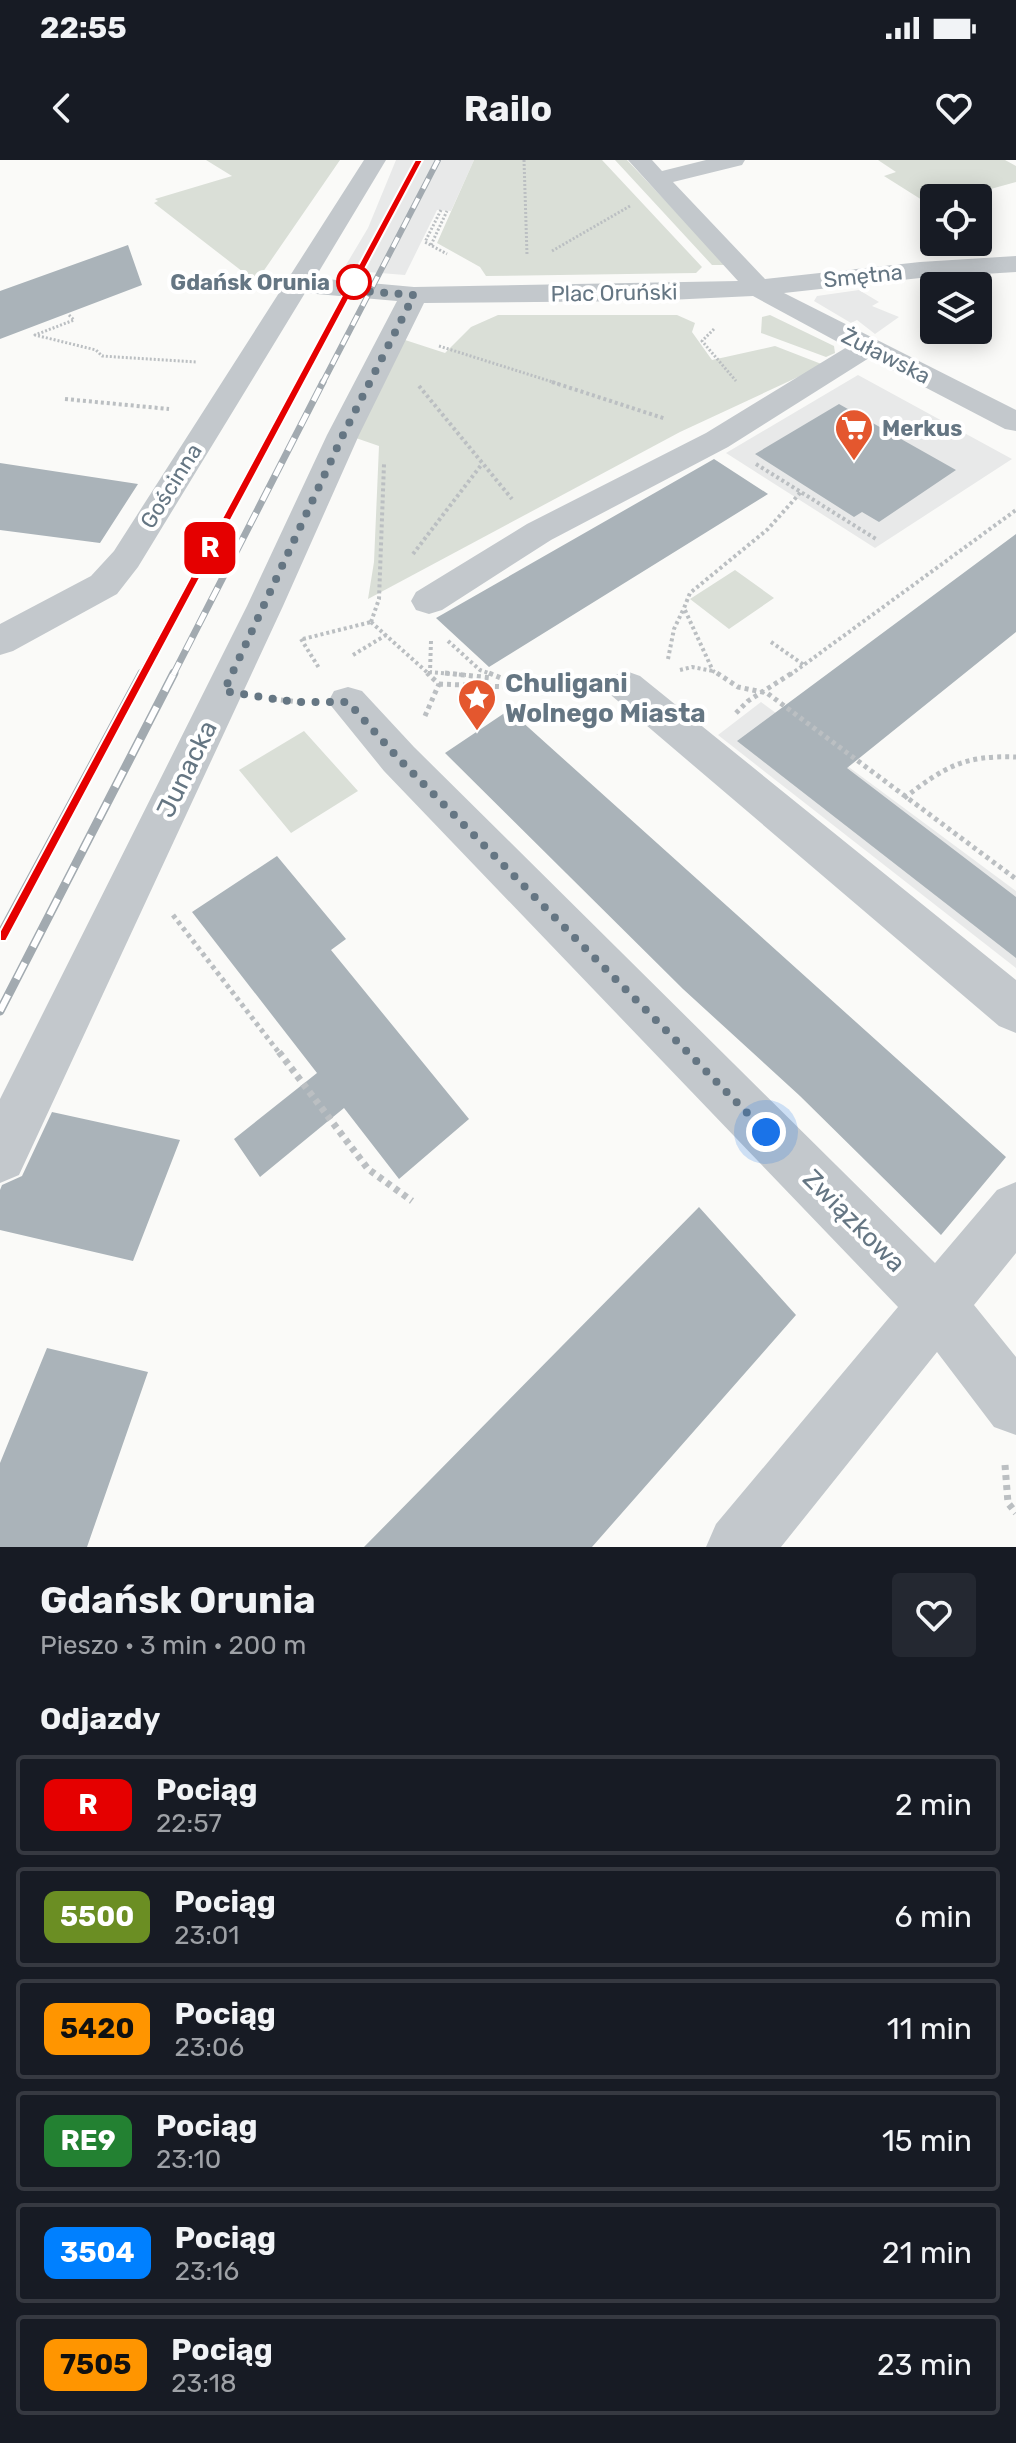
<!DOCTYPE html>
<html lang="pl">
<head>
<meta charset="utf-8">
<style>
	:root { --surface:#171b24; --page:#242831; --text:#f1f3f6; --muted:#9ea1a6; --line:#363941 }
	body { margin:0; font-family:Rubik,sans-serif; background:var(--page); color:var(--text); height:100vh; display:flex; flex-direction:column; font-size:30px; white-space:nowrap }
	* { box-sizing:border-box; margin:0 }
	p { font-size:26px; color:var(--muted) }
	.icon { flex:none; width:44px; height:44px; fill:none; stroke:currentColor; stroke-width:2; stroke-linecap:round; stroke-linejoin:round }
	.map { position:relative; height:1387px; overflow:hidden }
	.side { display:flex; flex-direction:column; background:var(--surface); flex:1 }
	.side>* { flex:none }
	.badge { padding:0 16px; border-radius:12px; font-size:28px; line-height:52px }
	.controls { position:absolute; left:920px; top:24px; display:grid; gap:16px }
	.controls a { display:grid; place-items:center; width:72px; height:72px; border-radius:8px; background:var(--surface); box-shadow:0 4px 20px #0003; font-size:40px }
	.you { position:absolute; width:40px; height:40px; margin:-20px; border:6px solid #fff; border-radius:50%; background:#1a73e8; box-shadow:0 0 0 12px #1a73e833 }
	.map>.badge { position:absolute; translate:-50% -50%; box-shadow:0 0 0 4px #fff }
	h2 { padding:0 40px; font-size:30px; line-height:72px }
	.round { display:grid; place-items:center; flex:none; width:84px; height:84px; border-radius:8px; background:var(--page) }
	.overview { display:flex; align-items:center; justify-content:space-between; height:136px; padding:0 40px }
	h1 { font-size:38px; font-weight:700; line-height:60px }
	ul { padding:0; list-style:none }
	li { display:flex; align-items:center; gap:24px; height:100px; margin:0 16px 12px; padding:0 24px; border:4px solid var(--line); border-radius:8px }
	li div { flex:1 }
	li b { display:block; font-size:30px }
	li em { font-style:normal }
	li .badge { min-width:88px; font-weight:700; text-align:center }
	.status { display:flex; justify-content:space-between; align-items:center; height:56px; padding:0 40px; background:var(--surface); direction:ltr }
	.status svg { height:22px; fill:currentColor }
	header { display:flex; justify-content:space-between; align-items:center; height:104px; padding:0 40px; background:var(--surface); font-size:36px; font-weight:700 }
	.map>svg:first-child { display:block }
	.built { fill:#e8e9e9 }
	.green { fill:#dadfd7 }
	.building { fill:#aab3b9 }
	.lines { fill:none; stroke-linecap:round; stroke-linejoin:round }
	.path-far3 { stroke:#bbbfc2; stroke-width:3; stroke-dasharray:2 2; stroke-linecap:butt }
	.path-far2 { stroke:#bbbfc2; stroke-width:4; stroke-dasharray:3 3; stroke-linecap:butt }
	.path-far1 { stroke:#bbbfc2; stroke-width:5; stroke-dasharray:4 4; stroke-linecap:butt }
	.path { stroke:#bbbfc2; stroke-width:7; stroke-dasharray:5 5; stroke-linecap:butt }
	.minor { fill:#c3c8cc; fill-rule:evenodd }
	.rail-far2-casing { stroke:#a2aab0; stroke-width:6 }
	.rail-far1-casing { stroke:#a2aab0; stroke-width:7 }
	.rail-casing { stroke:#a2aab0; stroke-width:9 }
	.rail-far2 { stroke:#fff; stroke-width:4; stroke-dasharray:11; stroke-linecap:butt }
	.rail-far1 { stroke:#fff; stroke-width:5; stroke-dasharray:14; stroke-linecap:butt }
	.rail { stroke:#fff; stroke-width:6; stroke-dasharray:18; stroke-linecap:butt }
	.line { fill:#e50000; stroke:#fff; stroke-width:2 }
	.walk { stroke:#657683; stroke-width:8; stroke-dasharray:0 14.4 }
	.stop-dot { fill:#fff; stroke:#e50000; stroke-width:4 }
	.labels { text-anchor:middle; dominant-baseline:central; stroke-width:8; stroke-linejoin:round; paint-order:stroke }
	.far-street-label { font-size:22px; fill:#657683; stroke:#fff }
	.far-stop-label { font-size:22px; font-weight:bold; fill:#657683; stroke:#fff; text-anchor:end }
	.far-poi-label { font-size:22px; font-weight:bold; fill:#657683; stroke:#fff; text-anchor:start }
	.poi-label { font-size:26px; font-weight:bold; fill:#657683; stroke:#fff; text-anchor:start }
	.street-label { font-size:26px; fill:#657683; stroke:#fff }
</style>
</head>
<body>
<div class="status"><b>22:55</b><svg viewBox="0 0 49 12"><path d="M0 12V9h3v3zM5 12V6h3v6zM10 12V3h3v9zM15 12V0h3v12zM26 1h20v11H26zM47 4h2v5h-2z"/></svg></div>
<header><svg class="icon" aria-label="back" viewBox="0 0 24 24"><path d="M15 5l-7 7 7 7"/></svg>Railo<svg class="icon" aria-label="heart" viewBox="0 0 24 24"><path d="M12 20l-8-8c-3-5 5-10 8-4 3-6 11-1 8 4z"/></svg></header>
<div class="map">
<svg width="1016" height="1387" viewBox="0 0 1016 1387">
	<rect width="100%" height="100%" fill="#fafaf8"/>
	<path class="built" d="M396,0H474L451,51L437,50L405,115L343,110L368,68Z
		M859,130L879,142L872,146L899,157L875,174L857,160L851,163L814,141L817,136Z
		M858,215L1012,299L875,388L726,293Z
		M761,542L1016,731V808L718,575Z"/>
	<path class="green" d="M206,0H340L256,122L154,43L158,41L155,39L232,16Z
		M474,0H602L702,107L696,113L486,116L480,107L437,83Z
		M615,0H627L726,105H712Z
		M878,0H1005L1016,6V22L958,38H934V44L930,45L884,16L896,12Z
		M498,155H677L695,163L692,172L712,200L775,186L824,205L680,272L368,439L374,402L379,286L353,277L402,179L445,193L471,167Z
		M770,155L834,186L835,193L826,197L761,173L762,157Z
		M735,410L774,438L729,469L690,439Z
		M304,571L358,631L291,673L239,610Z"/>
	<path class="building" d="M128,85L142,125L0,179V131Z
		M839,244L956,310L879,362L862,352L854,357L755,294Z
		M714,299L768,334L489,507L436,458Z
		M0,303L138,324L100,383L0,370Z
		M1016,374V472L847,608L1016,737V798L737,581Z
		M509,550L1006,997L941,1075L800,936L683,829L445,593Z
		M277,696L346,779L331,790L469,959L399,1019L344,948L260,1017L234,979L317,913L192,752Z
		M52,952L180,980L133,1101L0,1070V1030L2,1025L22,1016Z
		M699,1047L796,1155L592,1387H364Z
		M47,1188L148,1212L87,1387H0V1303Z"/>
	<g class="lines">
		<path class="path-far3" d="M524,0L527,95
			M441,50L425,82L447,94
			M431,85L447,51
			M552,91L630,46
			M69,155L74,160L35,175L96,190L102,196L196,202
			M714,169L702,181L736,221
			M439,186L559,224"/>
		<path class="path-far2" d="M552,222L666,259
			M419,226L512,339
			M65,239L169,249
			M756,304L876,379
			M413,394L482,304
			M371,462L430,515
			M371,462L379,439L384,304
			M301,479L319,508
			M303,479L371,462
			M431,481L430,512L466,515
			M448,481L480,510L494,515
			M771,482L804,505
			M353,495L386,475
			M668,499L674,469L684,448
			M680,510L692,507L713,511
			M720,515L713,511L684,448L690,433L768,369L801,332
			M790,515L1016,350"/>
		<path class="path-far1" d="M445,513L492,518
			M489,513L501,518L581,519
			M717,513L738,527L767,533L1016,719
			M439,524L579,530
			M273,539L299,542
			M736,553L748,541L792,513
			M425,556L439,524L427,513
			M904,638C945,607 963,595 1016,597
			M173,755L280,894"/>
		<path class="path" d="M279,892L368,1009L412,1041
			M1005,1305L1008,1343L1016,1353"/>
		<path class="minor" d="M364,0H386L315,118L414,127L738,121L628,0H652L662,11L706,0H745L742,5L673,22L765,119L920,102L1016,96V112L920,118L784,133L1016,250V271L1005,269L869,198L728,287L551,380L442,450L429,454L416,450L411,441L416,432L527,364L706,273L847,187L753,136L647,141L424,143L359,275L283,446L19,1015L0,1023V939L247,446L327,275L397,141L305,133L138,407L117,434L13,491L0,495V464L91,416L114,391Z
			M626,511L640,516L1016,820V873L999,866L612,536L607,526L612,516Z
			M348,527L362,531L414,587L935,1103L997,1030L1016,1022V1093L974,1145L1016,1197V1275L994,1267L937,1192L781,1387H706L716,1364L898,1147L384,611L328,542L334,531Z"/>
		<defs>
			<path id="rail-far2" d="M298,224L419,0
				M322,224L438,0"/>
			<path id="rail-far1" d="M141,515L299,222
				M173,515L323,222"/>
			<path id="rail" d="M0,776L142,513
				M0,851L174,513"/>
		</defs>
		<use href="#rail-far2" class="rail-far2-casing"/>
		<use href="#rail-far1" class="rail-far1-casing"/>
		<use href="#rail" class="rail-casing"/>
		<use href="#rail-far2" class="rail-far2"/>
		<use href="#rail-far1" class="rail-far1"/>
		<use href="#rail" class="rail"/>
	</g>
	<path class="line" d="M415,0H423L6,781H0V771Z"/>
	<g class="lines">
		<path class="walk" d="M354,122L350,130L414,135L343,275L224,531L294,542H348L399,599L766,972"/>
	</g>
	<defs>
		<symbol id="supermarket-pin" viewBox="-11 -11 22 30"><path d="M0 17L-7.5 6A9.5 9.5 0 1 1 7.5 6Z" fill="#e4572e" stroke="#fff"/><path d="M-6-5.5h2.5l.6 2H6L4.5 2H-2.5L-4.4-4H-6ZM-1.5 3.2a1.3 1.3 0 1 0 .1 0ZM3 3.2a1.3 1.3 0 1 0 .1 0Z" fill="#fff"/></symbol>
		<symbol id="sight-pin" viewBox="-11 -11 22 30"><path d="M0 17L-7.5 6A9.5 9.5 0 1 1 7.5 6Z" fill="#e4572e" stroke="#fff"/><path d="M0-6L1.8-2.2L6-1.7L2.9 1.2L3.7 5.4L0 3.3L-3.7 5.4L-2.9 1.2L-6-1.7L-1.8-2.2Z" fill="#fff"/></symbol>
	</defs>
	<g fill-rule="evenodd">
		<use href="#supermarket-pin" x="832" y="246" width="44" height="60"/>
		<use href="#sight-pin" x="455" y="516" width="44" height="60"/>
	</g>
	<circle class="stop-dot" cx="354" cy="122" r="16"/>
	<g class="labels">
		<g class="far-street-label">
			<text transform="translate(863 116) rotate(-6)">Smętna</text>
			<text transform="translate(614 133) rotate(-1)">Plac Oruński</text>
			<text transform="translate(886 196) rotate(27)">Żuławska</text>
			<text transform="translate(171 326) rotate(-58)">Gościnna</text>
		</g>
		<g class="far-stop-label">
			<text x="330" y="122">Gdańsk Orunia</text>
		</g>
		<g class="far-poi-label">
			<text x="882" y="268">Merkus</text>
		</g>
		<g class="poi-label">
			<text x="505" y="523">Chuligani<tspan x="505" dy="30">Wolnego Miasta</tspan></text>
		</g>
		<g class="street-label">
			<text transform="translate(187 609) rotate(-64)">Junacka</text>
			<text transform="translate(854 1061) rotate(45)">Związkowa</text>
		</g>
	</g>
</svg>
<div class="controls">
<a><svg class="icon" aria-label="locate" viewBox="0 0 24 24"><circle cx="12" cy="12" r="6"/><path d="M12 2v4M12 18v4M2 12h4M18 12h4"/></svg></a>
<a><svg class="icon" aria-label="layers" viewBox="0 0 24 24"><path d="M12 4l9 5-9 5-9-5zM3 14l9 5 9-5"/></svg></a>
</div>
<div class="you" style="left:766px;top:972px"></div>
<b class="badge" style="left:210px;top:388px;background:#e50000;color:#fff">R</b>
</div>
<section class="side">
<div class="overview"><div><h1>Gdańsk Orunia</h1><p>Pieszo · 3 min · 200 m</p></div><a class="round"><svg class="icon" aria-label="heart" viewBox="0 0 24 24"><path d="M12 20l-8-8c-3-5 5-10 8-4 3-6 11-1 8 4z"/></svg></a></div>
<h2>Odjazdy</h2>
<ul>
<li><span class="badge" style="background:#e50000;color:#fff">R</span><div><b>Pociąg</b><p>22:57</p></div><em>2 min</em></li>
<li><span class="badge" style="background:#6b8e23;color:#fff">5500</span><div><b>Pociąg</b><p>23:01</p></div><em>6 min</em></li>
<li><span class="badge" style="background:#ff9500;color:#111">5420</span><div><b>Pociąg</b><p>23:06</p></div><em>11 min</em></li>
<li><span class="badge" style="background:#238132;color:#fff">RE9</span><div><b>Pociąg</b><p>23:10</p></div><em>15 min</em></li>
<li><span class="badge" style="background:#0080ff;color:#fff">3504</span><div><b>Pociąg</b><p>23:16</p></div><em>21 min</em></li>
<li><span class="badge" style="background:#ff9500;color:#111">7505</span><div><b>Pociąg</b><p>23:18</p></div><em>23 min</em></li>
</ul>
</section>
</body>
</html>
